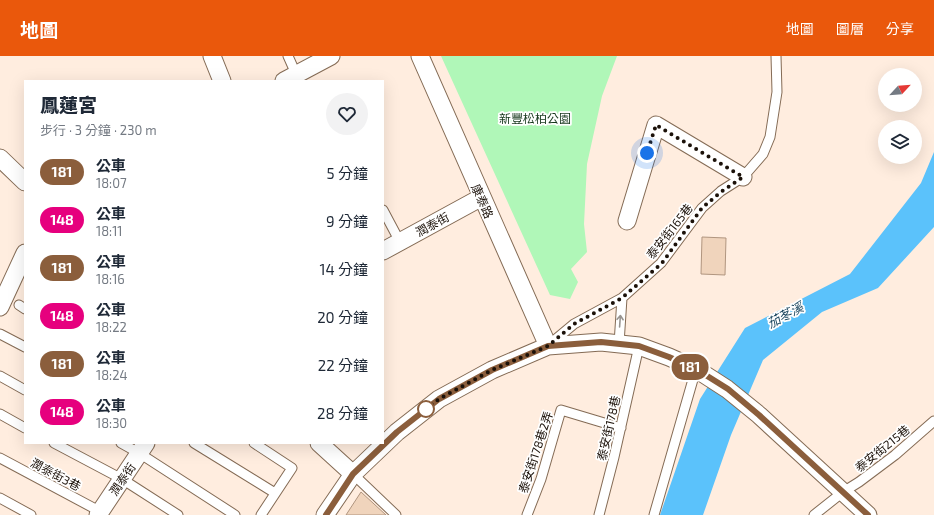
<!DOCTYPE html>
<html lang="zh-TW">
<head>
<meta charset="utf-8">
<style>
	:root { --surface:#fff; --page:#f2f2f3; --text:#1f2937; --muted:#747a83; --accent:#ea580c }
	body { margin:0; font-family:"Exo 2","Noto Sans TC",sans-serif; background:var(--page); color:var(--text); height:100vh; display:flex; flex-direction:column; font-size:15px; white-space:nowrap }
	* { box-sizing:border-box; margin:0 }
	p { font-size:13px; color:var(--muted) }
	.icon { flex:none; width:22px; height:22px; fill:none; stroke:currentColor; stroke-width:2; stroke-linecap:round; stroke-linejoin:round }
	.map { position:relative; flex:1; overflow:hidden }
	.panel { position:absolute; left:24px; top:24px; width:360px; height:364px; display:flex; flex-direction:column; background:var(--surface); border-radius:0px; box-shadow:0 4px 16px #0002 }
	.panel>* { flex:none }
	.badge { padding:0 8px; border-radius:13px; font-size:14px; line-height:26px }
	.needle { width:26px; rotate:64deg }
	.fabs { position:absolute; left:878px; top:12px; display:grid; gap:8px }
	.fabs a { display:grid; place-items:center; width:44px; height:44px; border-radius:50%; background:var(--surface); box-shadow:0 4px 16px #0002; font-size:20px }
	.you { position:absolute; width:20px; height:20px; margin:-10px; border:3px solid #fff; border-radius:50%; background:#1a73e8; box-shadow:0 0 0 6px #1a73e833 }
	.map>.badge { position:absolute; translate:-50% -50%; box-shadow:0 0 0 2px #fff }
	.round { display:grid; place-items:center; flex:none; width:42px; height:42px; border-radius:21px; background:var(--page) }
	.headline { display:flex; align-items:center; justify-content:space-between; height:68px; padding:0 16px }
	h1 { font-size:19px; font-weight:800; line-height:30px }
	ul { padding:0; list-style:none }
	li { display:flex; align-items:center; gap:12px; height:48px; padding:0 16px }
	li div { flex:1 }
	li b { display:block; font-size:15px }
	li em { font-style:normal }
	li .badge { min-width:44px; font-weight:700; text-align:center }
	header { display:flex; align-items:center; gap:24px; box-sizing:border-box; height:56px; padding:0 20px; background:var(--accent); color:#fff }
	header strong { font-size:19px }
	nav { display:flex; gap:22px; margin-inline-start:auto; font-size:14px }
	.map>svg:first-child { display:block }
	.green { fill:#b0f7b8 }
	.water { fill:#5bc2fb }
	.building { fill:#f0d4bc; stroke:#b0957f }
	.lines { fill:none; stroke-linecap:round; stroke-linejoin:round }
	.service-casing { stroke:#846b55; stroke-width:11 }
	.minor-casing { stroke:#846b55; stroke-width:19 }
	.service { stroke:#fff; stroke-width:9 }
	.minor { stroke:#fff; stroke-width:17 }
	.oneway { stroke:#989490 }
	.line-casing { stroke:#fff; stroke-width:9 }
	.line { stroke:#8b5e3c; stroke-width:6 }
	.walk { stroke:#1b1109; stroke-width:4; stroke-dasharray:0 7.2 }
	.stop-dot { fill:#fff; stroke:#8b5e3c; stroke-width:2 }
	.labels { text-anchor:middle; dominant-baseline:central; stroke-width:3.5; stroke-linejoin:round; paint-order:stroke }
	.park-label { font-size:12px; fill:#16371c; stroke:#fff }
	.street-label { font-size:12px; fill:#1b1109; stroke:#fff }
	.water-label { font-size:13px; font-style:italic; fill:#1b465e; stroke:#fff }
</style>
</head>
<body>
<header>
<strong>地圖</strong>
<nav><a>地圖</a><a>圖層</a><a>分享</a></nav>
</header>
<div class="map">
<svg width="934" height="459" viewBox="0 0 934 459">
	<rect width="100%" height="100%" fill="#ffeddf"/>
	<path class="green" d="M441,0H617L602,40L587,108L584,168L587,196L571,213L578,226L570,243L550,239Z"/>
	<path class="water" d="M934,96V171L878,232L822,256L763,304L731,379L703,459H660L700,343L745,272L850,218L921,127Z"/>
	<path class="building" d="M702,181L726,182L725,219L701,218Z
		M361,436L386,459H346Z"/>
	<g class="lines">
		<defs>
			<path id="service" d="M288,0L296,18
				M383,154L400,186
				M19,249L25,253
				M0,278L25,291
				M550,288L574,268L622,242L661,207L702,152L721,135L743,121L763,98L770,81L777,36L776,0
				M619,288L622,242
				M0,320L25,334
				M0,358L25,372
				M54,387L122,423L178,459
				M121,387L139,397L235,459
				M194,387L275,437
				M254,387L292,412L261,459
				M0,402L103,457
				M353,418L396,459
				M0,442L31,459
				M527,459L541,423L561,354L621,372
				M599,459L614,401L639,290
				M654,459L696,313
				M814,459L843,436L859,426L895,399L934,365"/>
			<path id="minor" d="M212,0L222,25
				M420,0L548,290
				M284,25L331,0
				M0,102L25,126
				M627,165L656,69L743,121
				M383,195L482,141
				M0,251L25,197
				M319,387L353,418
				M98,459L146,387
				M325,459L353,418L397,376L439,343L492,314L548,290L601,286L639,290L669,301L696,313L727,333L759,359L868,459"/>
		</defs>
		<use href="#service" class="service-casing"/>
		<use href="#minor" class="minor-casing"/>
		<use href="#service" class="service"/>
		<use href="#minor" class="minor"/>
	</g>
	<defs><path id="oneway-shaft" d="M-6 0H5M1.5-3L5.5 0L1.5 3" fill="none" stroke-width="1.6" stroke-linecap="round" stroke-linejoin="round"/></defs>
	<use class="oneway" href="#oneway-shaft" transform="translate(620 265) rotate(-86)"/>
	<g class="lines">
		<defs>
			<path id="line" d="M326,459L353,418L397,376L439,343L492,314L548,290L601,286L639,290L669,301L696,313L728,333L759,359L868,459"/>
		</defs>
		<use href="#line" class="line-casing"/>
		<use href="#line" class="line"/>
		<path class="walk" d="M426,353L439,343L492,314L548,290L574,268L622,242L662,207L702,152L721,136L743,121L656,69L647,97"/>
	</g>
	<circle class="stop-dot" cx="426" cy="353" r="8"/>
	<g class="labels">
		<g class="park-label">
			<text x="535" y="62">新豐松柏公園</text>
		</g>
		<g class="street-label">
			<text transform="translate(483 145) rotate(66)">康泰路</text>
			<text transform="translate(432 168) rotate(-29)">潤泰街</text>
			<text transform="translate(669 175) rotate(-52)">泰安街165巷</text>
			<text transform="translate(608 372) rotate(-77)">泰安街178巷</text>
			<text transform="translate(882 392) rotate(-39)">泰安街215巷</text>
			<text transform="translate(535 396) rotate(-72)">泰安街178巷2弄</text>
			<text transform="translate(56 418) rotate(28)">潤泰街3巷</text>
			<text transform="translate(122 423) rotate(-56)">潤泰街</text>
		</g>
		<g class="water-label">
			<text transform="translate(785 259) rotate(-28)">茄苳溪</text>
		</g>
	</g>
</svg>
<div class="fabs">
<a><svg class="needle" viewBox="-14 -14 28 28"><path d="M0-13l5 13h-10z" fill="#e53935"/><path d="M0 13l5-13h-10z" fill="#747a83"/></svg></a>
<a><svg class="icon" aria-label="layers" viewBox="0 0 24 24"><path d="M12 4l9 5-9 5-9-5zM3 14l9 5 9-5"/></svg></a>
</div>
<div class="you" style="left:647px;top:97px"></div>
<b class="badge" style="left:690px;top:311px;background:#8b5e3c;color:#fff">181</b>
<section class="panel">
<div class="headline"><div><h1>鳳蓮宮</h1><p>步行 · 3 分鐘 · 230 m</p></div><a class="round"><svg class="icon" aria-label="heart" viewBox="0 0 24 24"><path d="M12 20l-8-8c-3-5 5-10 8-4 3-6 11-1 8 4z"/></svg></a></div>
<ul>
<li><span class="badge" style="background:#8b5e3c;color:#fff">181</span><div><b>公車</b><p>18:07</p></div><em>5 分鐘</em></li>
<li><span class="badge" style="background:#e6007e;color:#fff">148</span><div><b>公車</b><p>18:11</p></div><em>9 分鐘</em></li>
<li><span class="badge" style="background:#8b5e3c;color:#fff">181</span><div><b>公車</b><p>18:16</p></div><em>14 分鐘</em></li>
<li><span class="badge" style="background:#e6007e;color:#fff">148</span><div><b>公車</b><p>18:22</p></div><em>20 分鐘</em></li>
<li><span class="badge" style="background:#8b5e3c;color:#fff">181</span><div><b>公車</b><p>18:24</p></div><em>22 分鐘</em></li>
<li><span class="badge" style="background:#e6007e;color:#fff">148</span><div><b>公車</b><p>18:30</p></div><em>28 分鐘</em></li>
</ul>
</section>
</div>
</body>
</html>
